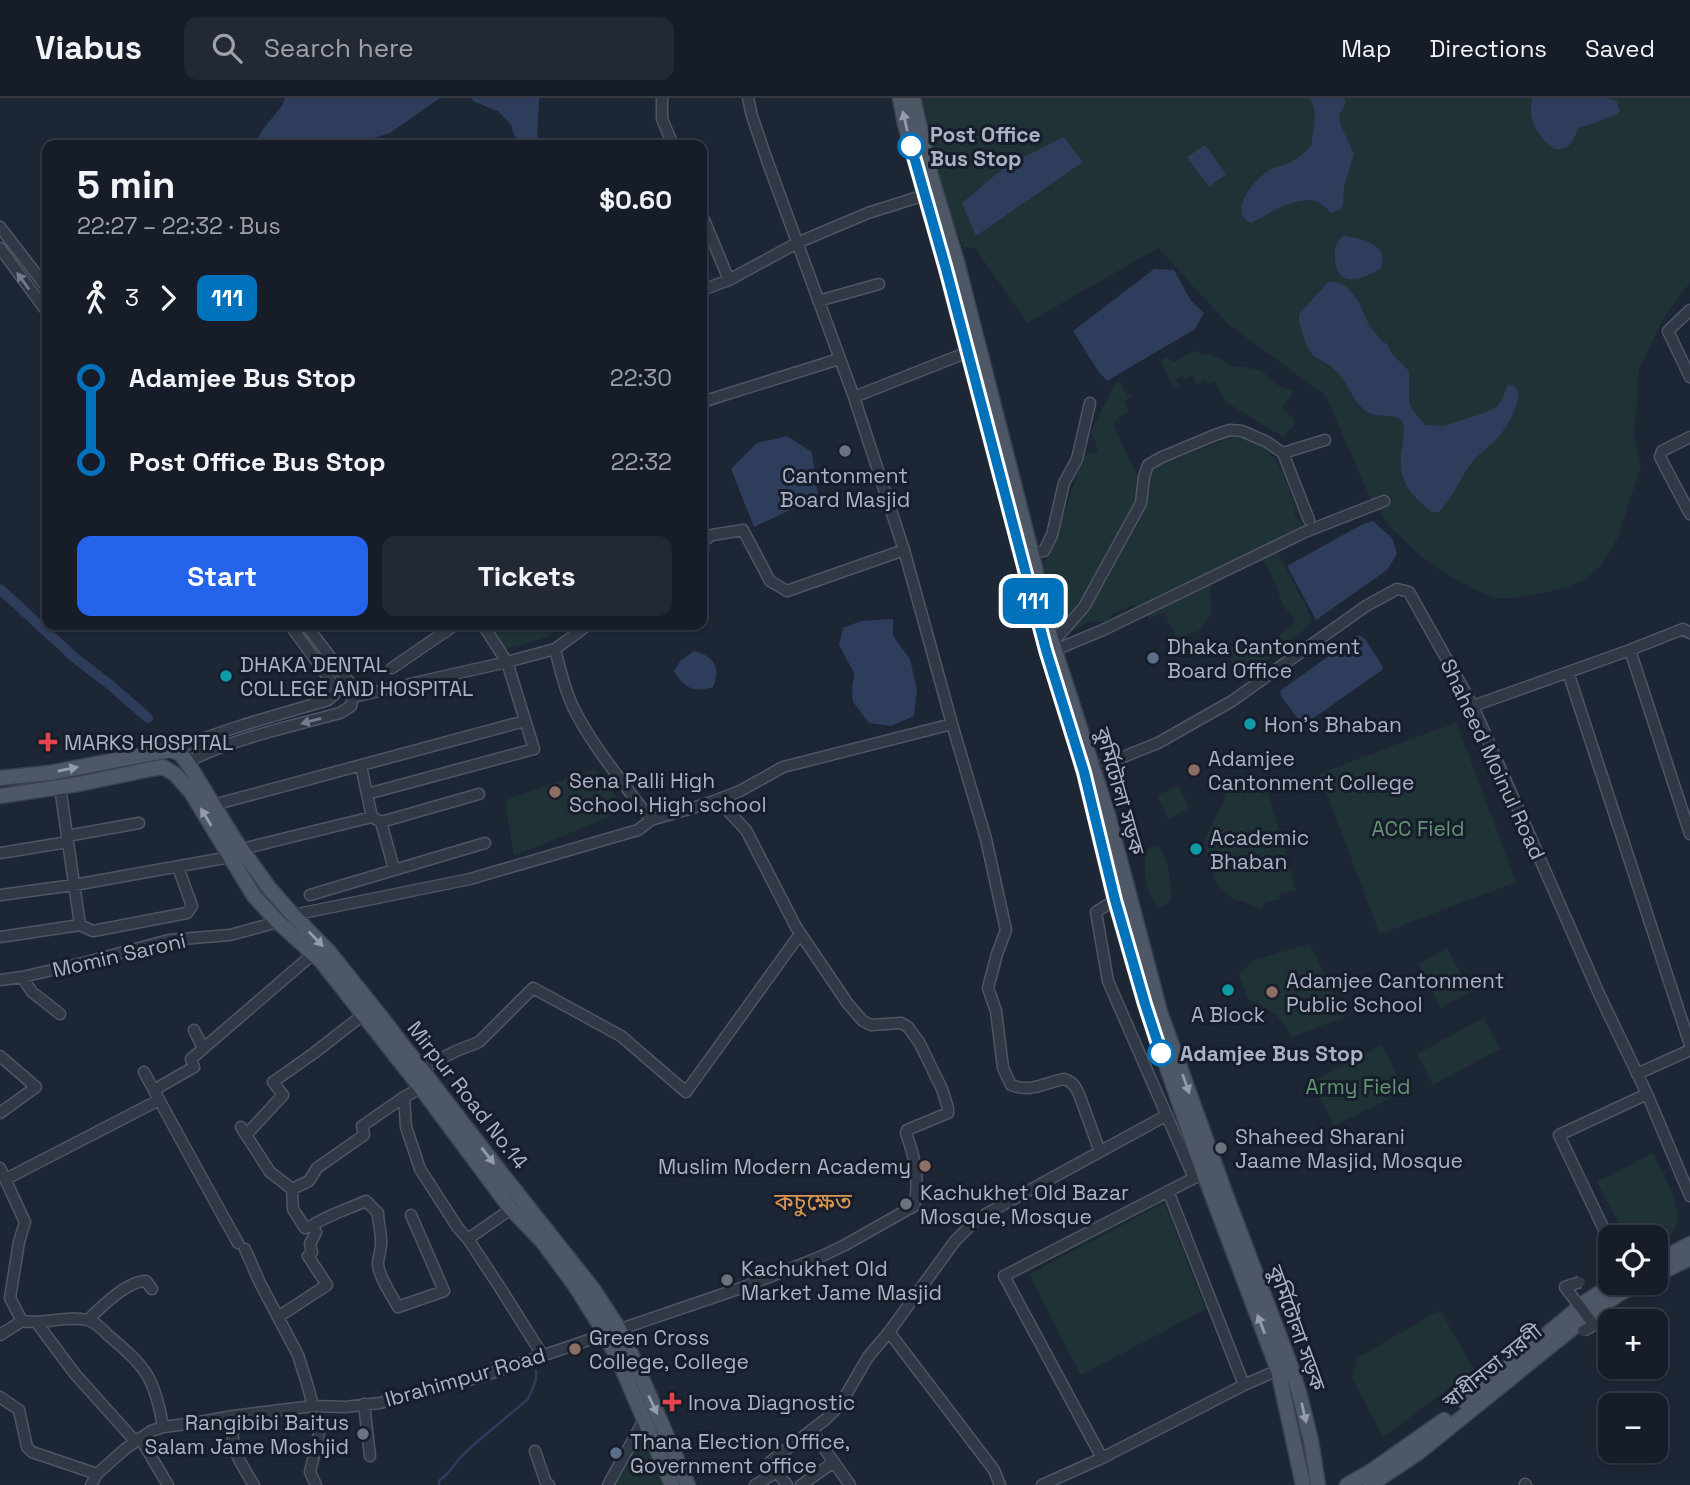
<!DOCTYPE html>
<html lang="en">
<head>
<meta charset="utf-8">
<style>
	:root { --surface:#161c28; --page:#232934; --text:#f1f3f6; --muted:#9ea1a8; --line:#353a45; --accent:#2563eb }
	body { margin:0; font-family:"Space Grotesk","Noto Sans Bengali",sans-serif; background:var(--page); color:var(--text); height:100vh; display:flex; flex-direction:column; font-size:26px; white-space:nowrap }
	* { box-sizing:border-box; margin:0 }
	p { font-size:23px; color:var(--muted) }
	.icon { flex:none; width:38px; height:38px; fill:none; stroke:currentColor; stroke-width:2; stroke-linecap:round; stroke-linejoin:round }
	.map { position:relative; flex:1; overflow:hidden }
	.drawer { position:absolute; left:42px; top:42px; width:665px; height:490px; display:flex; flex-direction:column; background:var(--surface); border-radius:14px; box-shadow:0 2px 5px #0004,0 0 0 2px var(--line) }
	.drawer>* { flex:none }
	.badge { padding:0 14px; border-radius:10px; font-size:24px; line-height:46px }
	.buttons { position:absolute; left:1598px; top:1127px; display:grid; gap:14px }
	.buttons a { display:grid; place-items:center; width:70px; height:70px; border-radius:14px; background:var(--surface); box-shadow:0 2px 5px #0004,0 0 0 2px var(--line); font-size:35px }
	.map>.badge { position:absolute; translate:-50% -50%; box-shadow:0 0 0 4px #fff }
	.legs { display:flex; align-items:center; gap:10px; height:77px; padding:0 35px; font-size:23px }
	.legs p { margin-inline-start:auto }
	.summary { display:flex; align-items:center; justify-content:space-between; height:119px; padding:0 35px }
	h1 { font-size:38px; font-weight:700; line-height:52px }
	.button { display:flex; gap:14px; margin-top:auto; padding:14px 35px }
	.button a { flex:1; height:80px; border-radius:14px; background:var(--accent); color:#fff; font-size:28px; font-weight:700; line-height:80px; text-align:center }
	.button a+a { background:var(--page); color:var(--text) }
	ul { padding:0 35px; list-style:none }
	li { display:flex; align-items:center; gap:24px; height:84px; font-size:26px }
	li i { display:grid; place-items:center; width:10px; height:100%; margin:0 9px; background:currentColor }
	li i::after { content:''; width:18px; height:18px; margin:-9px; border:5px solid; border-radius:50%; background:var(--surface) }
	li p { margin-inline-start:auto }
	li:first-child i { background:linear-gradient(#0000 50%,currentColor 0) }
	li:last-child i { background:linear-gradient(currentColor 50%,#0000 0) }
	header { display:flex; align-items:center; gap:42px; box-sizing:border-box; height:98px; padding:0 35px; background:var(--surface); border-bottom:2px solid var(--line) }
	header strong { font-size:33px }
	nav { display:flex; gap:38px; margin-inline-start:auto; font-size:24px }
	.search { width:490px; height:63px; background:var(--page); display:flex; align-items:center; gap:18px; box-sizing:border-box; padding:0 24px; border-radius:14px; color:var(--muted); font-size:26px }
	.map>svg:first-child { display:block }
	.green { fill:#1f3236 }
	.water { fill:#2e3d5b }
	.lines { fill:none; stroke-linecap:round; stroke-linejoin:round }
	.stream { stroke:#2e3d5b; stroke-width:2.5 }
	.canal { stroke:#2e3d5b; stroke-width:10 }
	.minor-casing { stroke:#4e5564; stroke-width:13 }
	.major-casing { stroke:#3a414f; stroke-width:17 }
	.minor { stroke:#313846; stroke-width:10 }
	.major { stroke:#4e5766; stroke-width:14 }
	.minor-bridge-casing { stroke:#4e5564; stroke-width:13; stroke-linecap:butt }
	.minor-bridge { stroke:#313846; stroke-width:10 }
	.oneway { fill:#939bac }
	.oneway2 { fill:#747b8b }
	.line-1-casing { stroke:#fff; stroke-width:16 }
	.line-1 { stroke:#0072bc; stroke-width:10 }
	.stop-1-dot { fill:#fff; stroke:#0072bc; stroke-width:3.5 }
	.worship-dot { fill:#6b7280; stroke:#171d2a; stroke-width:2.5 }
	.service-dot { fill:#5c6f8a; stroke:#171d2a; stroke-width:2.5 }
	.culture-dot { fill:#0f9aa8; stroke:#171d2a; stroke-width:2.5 }
	.health-dot { fill:#e0444e; stroke:#171d2a; stroke-width:2.5 }
	.education-dot { fill:#8d6e63; stroke:#171d2a; stroke-width:2.5 }
	.labels { text-anchor:middle; dominant-baseline:central; stroke-width:6; stroke-linejoin:round; paint-order:stroke }
	.stop-label { font-size:21px; font-weight:bold; fill:#aab2c4; stroke:#171d2a; text-anchor:start }
	.poi-label { font-size:21px; fill:#aab2c4; stroke:#171d2a; text-anchor:start }
	.street-label { font-size:21px; fill:#aab2c4; stroke:#171d2a }
	.park-label { font-size:21px; fill:#629471; stroke:#171d2a }
	.quarter-label { font-size:24px; fill:#d79652; stroke:#171d2a }
</style>
</head>
<body>
<header>
<strong>Viabus</strong>
<div class="search"><svg class="icon" aria-label="search" viewBox="0 0 24 24"><circle cx="10" cy="10" r="6"/><path d="M15 15l6 6"/></svg>Search here</div>
<nav><a>Map</a><a>Directions</a><a>Saved</a></nav>
</header>
<div class="map">
<svg width="1690" height="1387" viewBox="0 0 1690 1387">
	<rect width="100%" height="100%" fill="#1d2635"/>
	<path class="green" d="M920,0H1690V184L1667,215L1639,270L1634,339L1641,368L1618,439L1602,467L1585,481L1566,490L1526,498L1509,500H1493L1458,483L1425,462L1392,431L1370,400L1326,298L1228,226L1158,150L1027,225L975,150L963,149L933,71Z
		M1193,253L1203,256H1211L1234,269H1244L1260,272L1279,288L1289,291L1293,294L1291,299L1282,309L1293,321L1295,326L1283,339L1267,330L1225,303L1215,283L1208,286L1206,282L1197,286L1193,278L1185,281L1183,278L1176,281L1179,288L1173,290L1161,262L1167,260L1175,264Z
		M1120,283L1127,297L1131,296L1133,299L1124,303L1129,314L1118,319L1120,325H1119L1117,323L1113,326L1135,373L1141,380L1138,398L1133,411L1147,397L1150,378L1154,369L1233,339C1278,341 1283,378 1297,413L1294,415L1303,428L1299,433L1272,443L1307,510L1312,525L1258,570L1240,582L1228,555L1233,549L1246,545L1253,552L1260,551L1293,527L1294,521L1283,507L1273,480L1263,463L1230,473L1212,482L1210,496L1212,516L1198,533L1177,541L1164,514L1150,521L1134,507L1112,515L1109,524L1090,523L1063,538L1087,497L1062,522L1051,530L1040,473L1055,444L1083,358L1093,354L1096,356L1098,351L1091,334L1115,285Z
		M488,527H565L547,539L504,552Z
		M1456,624L1516,784L1380,836L1319,676Z
		M595,671L626,712L514,758L505,702Z
		M1179,688L1189,710L1168,721L1157,698Z
		M1256,690V694H1268L1296,792L1279,796L1280,801L1266,804L1262,811L1230,799L1231,797L1229,798L1216,786L1218,783H1215L1204,744L1207,743L1205,741L1227,695L1229,696V691Z
		M1155,747C1157,748 1159,749 1160,750C1167,757 1173,791 1171,800C1170,806 1165,808 1159,809C1144,797 1144,771 1145,753Z
		M1310,846L1345,919L1293,939L1276,917L1247,900L1239,877L1253,862Z
		M1447,850L1471,894L1441,910L1418,866Z
		M1483,920L1500,951L1433,987L1417,956Z
		M1382,947L1405,993L1334,1028L1312,983Z
		M1653,1055C1661,1073 1687,1113 1674,1132C1671,1138 1661,1140 1656,1143V1139H1626L1597,1084Z
		M1164,1105L1206,1211L1081,1277L1029,1176Z
		M1440,1212L1474,1272L1383,1339L1352,1280L1357,1260Z
		M643,1328L668,1387H613Z"/>
	<path class="water" d="M285,0H440L390,35L374,40L375,47H255L263,31L282,8Z
		M472,0H539L537,47C524,47 512,42 512,28L499,14L473,3Z
		M1310,0H1344C1347,7 1342,12 1339,17L1340,25L1354,56L1344,88L1343,107L1340,111L1331,115C1327,111 1324,107 1318,104C1297,96 1268,117 1251,125C1227,114 1254,82 1268,73C1275,69 1282,68 1289,65C1298,61 1305,54 1311,48C1313,32 1319,13 1310,0Z
		M1533,0H1607L1616,3L1620,12L1618,16L1613,18L1579,30C1572,42 1571,53 1555,51C1538,41 1526,18 1533,0Z
		M1064,39L1083,64L976,138L962,105L1006,68Z
		M1205,47L1226,76L1209,89L1187,59Z
		M1343,138C1361,140 1390,146 1381,170C1362,183 1335,191 1335,158C1335,149 1336,144 1343,138Z
		M1154,171L1174,172L1191,203L1204,215L1195,231L1107,283L1098,273L1073,233Z
		M1328,184H1337L1347,189L1359,204L1369,227L1382,243L1388,247L1392,256L1409,273V305L1414,314L1425,327L1444,328L1486,314L1497,309L1503,300L1507,288L1513,287L1518,292C1520,308 1507,329 1497,341C1489,349 1480,355 1473,363C1460,379 1454,398 1439,414H1432C1410,397 1396,380 1402,350C1403,342 1406,331 1402,324C1397,314 1379,321 1367,314C1353,304 1349,287 1338,275C1323,257 1312,268 1303,237C1301,230 1298,224 1299,216Z
		M787,338L812,354L818,399L754,429L731,371L757,345Z
		M1373,423L1392,440L1397,456L1387,472L1316,522L1287,468L1363,426Z
		M893,521V538L910,561L917,592L914,618L891,628L869,625L853,604L852,591L854,575L839,547L843,530L861,523Z
		M1359,537L1365,541L1383,569L1382,572L1308,624L1301,625L1281,598L1280,593L1355,539Z
		M694,553C714,558 721,569 713,589C693,595 684,590 674,573L681,562Z"/>
	<g class="lines">
		<path class="stream" d="M439,1387V1383L450,1373L459,1361L470,1350L528,1301L536,1282V1273"/>
		<path class="canal" d="M0,491L75,560L109,586L148,620"/>
		<defs>
			<path id="minor" d="M662,0V21L673,47
				M748,0L752,18L768,65L854,299L904,452L952,626L986,741L1006,832L997,856L988,890L996,913L1003,970L1011,987C1031,995 1044,985 1064,981C1073,984 1075,988 1079,996L1100,1054
				M702,117L729,182
				M0,129L47,190
				M0,150L47,214
				M702,192L729,182L797,145L868,115L925,97
				M818,203L879,186
				M1690,212L1668,233L1690,279
				M854,299L968,254
				M702,304L839,261
				M1690,339L1662,353L1660,359L1690,416
				M1283,355L1325,342
				M702,444L712,437L743,432L770,483L787,493L904,452
				M1027,456L1044,453L1052,437L1064,385L1077,361L1090,305
				M455,527L392,570L455,527
				M555,551C560,571 564,590 573,609C592,648 625,687 651,722
				M1046,552L1084,509L1141,405L1144,379L1148,367L1162,359L1215,337L1230,332L1242,333L1267,344L1283,355L1309,422
				M1048,552H1055L1103,532L1305,434L1384,403
				M1630,552L1690,736
				M1568,574L1690,947
				M353,599L507,564L555,551L588,527
				M1473,608L1630,552L1683,531L1690,535
				M174,652C224,631 277,617 328,602L334,597L336,590L290,527
				M187,664C235,640 289,629 340,615L351,608L353,599L349,584L306,527
				M361,668L372,719
				M1088,673L1158,645L1232,603L1366,508L1397,491L1409,494L1473,608L1600,898L1647,996L1690,1098
				M60,689L80,827L93,833L187,815L192,808L178,769
				M367,696L534,651L507,564L483,527
				M213,707L525,623
				M381,724L479,696
				M67,738L139,725
				M242,751L372,719L381,724L394,771
				M0,755L68,744
				M0,797L74,787L230,759
				M310,797L485,745
				M1115,802L1096,814L1108,883L1194,1080L1198,1079
				M293,817L470,781L638,732L651,722L706,706L740,693L783,669L952,626
				M0,839L80,827
				M22,879L32,894L60,916
				M0,882L22,879L83,865L169,842L230,837L278,824
				M194,932L203,950
				M0,958L36,989L0,1015
				M421,971L456,953L479,944L533,890L621,938L686,994L800,836
				M144,974C175,1031 206,1088 238,1145
				M1637,976L1690,952
				M421,990L404,999L406,1029L420,1071L458,1130L468,1141L499,1188L543,1258
				M154,992L194,969L191,961L313,856
				M241,1029L270,1074L292,1091L293,1111L305,1130L313,1127
				M246,1037L283,997L273,984L314,955L364,916
				M0,1070L25,1124L19,1144L10,1200L22,1223C44,1227 65,1217 87,1222C96,1224 103,1232 109,1238C146,1269 155,1280 163,1329
				M6,1081L159,1002
				M292,1091L309,1083L317,1070L364,1037L362,1028L404,999
				M1168,1093L1244,1287
				M468,1141L511,1111
				M1610,1144L1559,1037L1647,996
				M245,1151L260,1185L298,1257L308,1289L313,1308
				M278,1219L327,1187L308,1158L312,1154L310,1146L316,1134L313,1127C330,1116 348,1111 366,1103L378,1115C378,1124 381,1132 381,1142C382,1150 379,1156 378,1164C377,1176 392,1198 398,1209L444,1193L411,1117
				M88,1222C101,1209 127,1183 146,1183L152,1191
				M37,1225L75,1276L135,1343
				M889,1234L994,1372L1000,1387
				M0,1237L22,1223
				M0,1299L19,1312L27,1349L32,1354L97,1376
				M364,1306L370,1358
				M233,1318C230,1350 237,1360 254,1387
				M811,1332L850,1387
				M140,1340L168,1387
				M535,1353L546,1385L549,1387
				M1102,1360L1004,1178L1194,1080
				M770,1364L826,1321L840,1307L868,1259L889,1234L955,1143L977,1121L1167,1017
				M1525,1386L1526,1387
				M91,1387L97,1376L125,1351L151,1333L163,1329L194,1325L233,1318L313,1308L345,1309L380,1305L480,1279L741,1190L820,1159L845,1147L914,1108C920,1082 915,1060 906,1035L907,1032L948,1015V1010L942,991L919,944L908,929L901,925L871,927L863,923L848,906L796,829L746,732L718,702
				M316,1387L310,1374L319,1336
				M608,1387L644,1322
				M755,1387L777,1374L787,1387
				M801,1387L834,1364
				M1042,1387L1102,1360L1244,1287L1278,1272"/>
			<path id="major" d="M900,0L905,26L946,171L1029,486
				M913,0L931,78L957,164L1032,457L1049,534L1108,717L1160,914L1227,1100L1290,1266L1300,1298L1311,1343L1318,1387
				M1083,670L1115,802L1145,906L1204,1076L1278,1272L1303,1387
				M0,680L49,675L170,652L179,655L187,664L235,742L270,791L293,817L330,855L378,915L498,1071L593,1191L619,1231L635,1264L688,1387
				M0,698L79,686L151,671L163,669L175,676L191,694L254,798L278,824L321,863L421,990L511,1111L542,1143L574,1186L606,1237L622,1270L672,1387
				M1656,1164L1690,1146
				M1656,1177L1690,1160
				M1465,1304L1587,1203L1615,1185
				M1347,1387L1373,1372L1444,1322
				M1370,1387L1418,1355L1595,1212L1619,1196L1641,1185"/>
		</defs>
		<use href="#minor" class="minor-casing"/>
		<use href="#major" class="major-casing"/>
		<use href="#minor" class="minor"/>
		<use href="#major" class="major"/>
		<defs>
			<path id="minor-bridge" d="M1580,1184L1565,1189L1594,1227L1583,1233"/>
		</defs>
		<use href="#minor-bridge" class="minor-bridge-casing"/>
		<use href="#minor-bridge" class="minor-bridge"/>
	</g>
	<defs><path id="oneway-solid" d="M-6-.8H1V-3.2L6.5 0L1 3.2V.8H-6Z" transform="scale(1.75)"/></defs>
	<g class="oneway">
		<use href="#oneway-solid" transform="translate(905 23) rotate(-103)"/>
		<use href="#oneway-solid" transform="translate(68 671) rotate(-11)"/>
		<use href="#oneway-solid" transform="translate(206 719) rotate(-121)"/>
		<use href="#oneway-solid" transform="translate(316 841) rotate(46)"/>
		<use href="#oneway-solid" transform="translate(1186 986) rotate(70)"/>
		<use href="#oneway-solid" transform="translate(488 1058) rotate(52)"/>
		<use href="#oneway-solid" transform="translate(1261 1226) rotate(-111)"/>
		<use href="#oneway-solid" transform="translate(653 1307) rotate(65)"/>
		<use href="#oneway-solid" transform="translate(1304 1315) rotate(77)"/>
	</g>
	<g class="oneway2">
		<use href="#oneway-solid" transform="translate(23 183) rotate(-126)"/>
		<use href="#oneway-solid" transform="translate(311 623) rotate(165)"/>
	</g>
	<g class="lines">
		<defs>
			<path id="line-1" d="M911,48L946,171L1046,552L1084,674L1115,802L1145,906L1161,955"/>
		</defs>
		<use href="#line-1" class="line-1-casing"/>
		<use href="#line-1" class="line-1"/>
	</g>
	<g class="stop-1-dot">
		<circle cx="911" cy="48" r="12"/>
		<circle cx="1161" cy="955" r="12"/>
	</g>
	<g class="worship-dot">
		<circle cx="845" cy="353" r="7"/>
		<circle cx="1221" cy="1050" r="7"/>
		<circle cx="906" cy="1106" r="7"/>
		<circle cx="727" cy="1182" r="7"/>
		<circle cx="363" cy="1336" r="7"/>
	</g>
	<g class="service-dot">
		<circle cx="1153" cy="560" r="7"/>
		<circle cx="616" cy="1355" r="7"/>
	</g>
	<g class="culture-dot">
		<circle cx="226" cy="578" r="7"/>
		<circle cx="1250" cy="626" r="7"/>
		<circle cx="1196" cy="751" r="7"/>
		<circle cx="1228" cy="892" r="7"/>
	</g>
	<g class="health-dot">
		<path d="M44.5 633.5h7v7h7v7h-7v7h-7v-7h-7v-7h7z"/>
		<path d="M668.5 1293.5h7v7h7v7h-7v7h-7v-7h-7v-7h7z"/>
	</g>
	<g class="education-dot">
		<circle cx="1194" cy="672" r="7"/>
		<circle cx="555" cy="694" r="7"/>
		<circle cx="1272" cy="894" r="7"/>
		<circle cx="925" cy="1068" r="7"/>
		<circle cx="575" cy="1251" r="7"/>
	</g>
	<g class="labels">
		<g class="stop-label">
			<text x="930" y="36">Post Office<tspan x="930" dy="24">Bus Stop</tspan></text>
			<text x="1180" y="955">Adamjee Bus Stop</text>
		</g>
		<g class="poi-label">
			<text x="845" y="377" text-anchor="middle">Cantonment<tspan x="845" dy="24">Board Masjid</tspan></text>
			<text x="1167" y="548">Dhaka Cantonment<tspan x="1167" dy="24">Board Office</tspan></text>
			<text x="240" y="566">DHAKA DENTAL<tspan x="240" dy="24">COLLEGE AND HOSPITAL</tspan></text>
			<text x="1264" y="626">Hon's Bhaban</text>
			<text x="64" y="644">MARKS HOSPITAL</text>
			<text x="1208" y="660">Adamjee<tspan x="1208" dy="24">Cantonment College</tspan></text>
			<text x="569" y="682">Sena Palli High<tspan x="569" dy="24">School, High school</tspan></text>
			<text x="1210" y="739">Academic<tspan x="1210" dy="24">Bhaban</tspan></text>
			<text x="1286" y="882">Adamjee Cantonment<tspan x="1286" dy="24">Public School</tspan></text>
			<text x="1228" y="916" text-anchor="middle">A Block</text>
			<text x="1235" y="1038">Shaheed Sharani<tspan x="1235" dy="24">Jaame Masjid, Mosque</tspan></text>
			<text x="911" y="1068" text-anchor="end">Muslim Modern Academy</text>
			<text x="920" y="1094">Kachukhet Old Bazar<tspan x="920" dy="24">Mosque, Mosque</tspan></text>
			<text x="741" y="1170">Kachukhet Old<tspan x="741" dy="24">Market Jame Masjid</tspan></text>
			<text x="589" y="1239">Green Cross<tspan x="589" dy="24">College, College</tspan></text>
			<text x="688" y="1304">Inova Diagnostic</text>
			<text x="349" y="1324" text-anchor="end">Rangibibi Baitus<tspan x="349" dy="24">Salam Jame Moshjid</tspan></text>
			<text x="630" y="1343">Thana Election Office,<tspan x="630" dy="24">Government office</tspan></text>
		</g>
		<g class="street-label">
			<text transform="translate(1493 661) rotate(65)">Shaheed Moinul Road</text>
			<text transform="translate(1120 693) rotate(74)">কুর্মিটোলা সড়ক</text>
			<text transform="translate(119 857) rotate(-13)">Momin Saroni</text>
			<text transform="translate(468 997) rotate(52)">Mirpur Road No.14</text>
			<text transform="translate(1297 1230) rotate(70)">কুর্মিটোলা সড়ক</text>
			<text transform="translate(1492 1268) rotate(-39)">স্বাধীনতা সরণী</text>
			<text transform="translate(465 1279) rotate(-16)">Ibrahimpur Road</text>
		</g>
		<g class="park-label">
			<text x="1418" y="730">ACC Field</text>
			<text x="1358" y="988">Army Field</text>
		</g>
		<g class="quarter-label">
			<text x="813" y="1103">কচুক্ষেত</text>
		</g>
	</g>
</svg>
<div class="buttons">
<a><svg class="icon" aria-label="locate" viewBox="0 0 24 24"><circle cx="12" cy="12" r="6"/><path d="M12 2v4M12 18v4M2 12h4M18 12h4"/></svg></a>
<a>+</a>
<a>−</a>
</div>
<b class="badge" style="left:1033px;top:503px;background:#0072bc;color:#fff">111</b>
<section class="drawer">
<div class="summary"><div><h1>5 min</h1><p>22:27 – 22:32 · Bus</p></div><b>$0.60</b></div>
<div class="legs"><svg class="icon" aria-label="walk" viewBox="0 0 24 24"><circle cx="13" cy="4" r="2"/><path d="M13 8l-2 6 4 7M11 14l-3 7M7 12l3-4h3l4 4"/></svg>3<svg class="icon" aria-label="forward" viewBox="0 0 24 24"><path d="M9 5l7 7-7 7"/></svg><b class="badge" style="background:#0072bc;color:#fff">111</b></div>
<ul>
<li><i style="color:#0072bc"></i><b>Adamjee Bus Stop</b><p>22:30</p></li>
<li><i style="color:#0072bc"></i><b>Post Office Bus Stop</b><p>22:32</p></li>
</ul>
<div class="button"><a>Start</a><a>Tickets</a></div>
</section>
</div>
</body>
</html>
